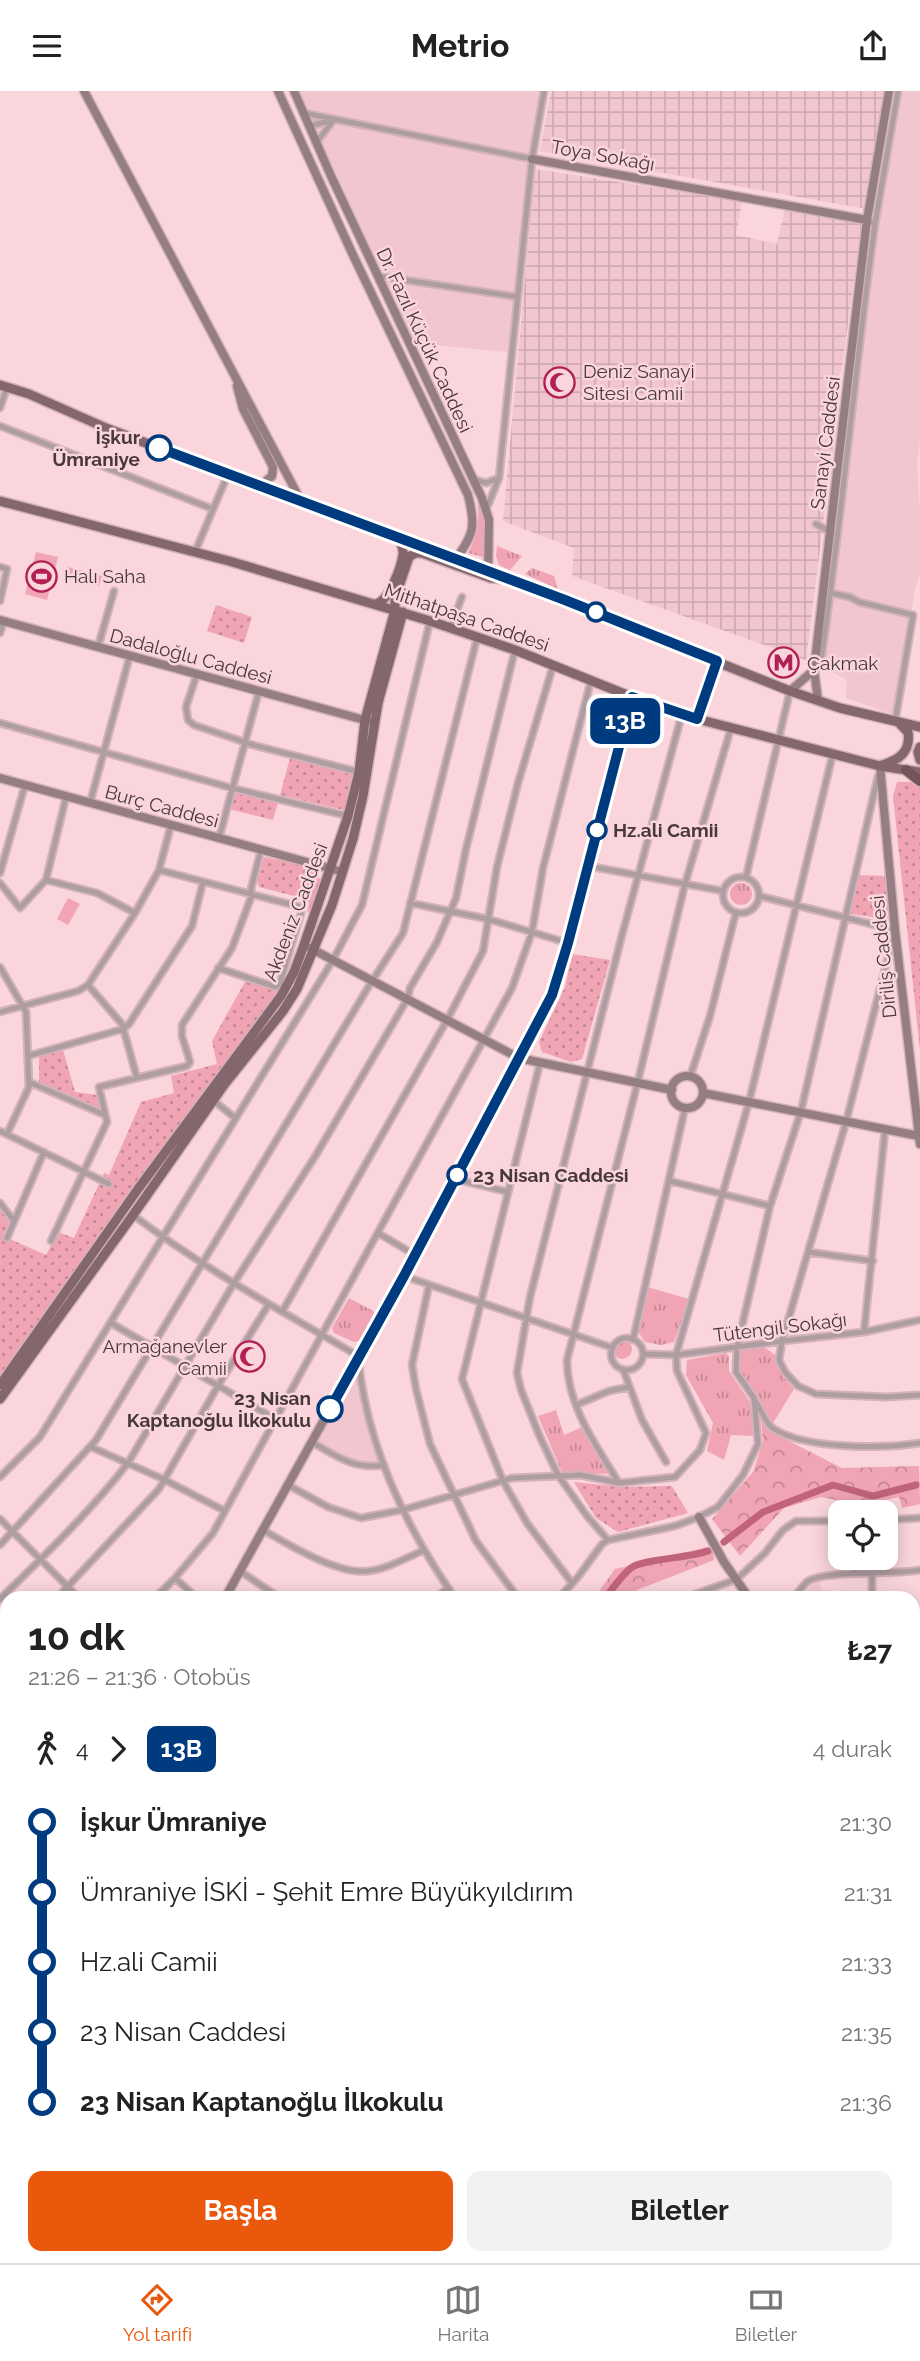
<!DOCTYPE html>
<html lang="tr">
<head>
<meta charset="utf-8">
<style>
	:root { --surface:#fff; --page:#f2f2f2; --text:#222; --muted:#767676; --line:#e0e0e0; --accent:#ea580c }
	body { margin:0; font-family:Raleway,sans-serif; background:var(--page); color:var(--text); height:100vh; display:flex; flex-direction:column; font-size:26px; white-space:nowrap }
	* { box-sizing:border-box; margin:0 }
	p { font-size:23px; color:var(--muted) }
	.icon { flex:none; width:38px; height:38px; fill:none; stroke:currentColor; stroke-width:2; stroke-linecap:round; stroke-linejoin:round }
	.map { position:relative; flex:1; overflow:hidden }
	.details { position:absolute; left:0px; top:1500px; width:920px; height:674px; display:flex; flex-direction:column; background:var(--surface); border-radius:21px 21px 0 0; box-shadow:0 4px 18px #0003 }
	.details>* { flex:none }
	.badge { padding:0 14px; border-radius:10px; font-size:24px; line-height:46px }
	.controls { position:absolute; left:828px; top:1409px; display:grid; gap:14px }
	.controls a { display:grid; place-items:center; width:70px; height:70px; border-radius:14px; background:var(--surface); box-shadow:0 4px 18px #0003; font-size:35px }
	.map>.badge { position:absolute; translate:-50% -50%; box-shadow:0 0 0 4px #fff }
	.legs { display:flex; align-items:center; gap:10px; height:77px; padding:0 28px; font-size:23px }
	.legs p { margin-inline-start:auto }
	.head { display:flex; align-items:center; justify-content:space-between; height:119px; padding:0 28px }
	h1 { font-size:38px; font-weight:700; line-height:52px }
	.button { display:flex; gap:14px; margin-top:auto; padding:14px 28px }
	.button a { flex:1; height:80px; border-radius:14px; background:var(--accent); color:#fff; font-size:28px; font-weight:700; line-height:80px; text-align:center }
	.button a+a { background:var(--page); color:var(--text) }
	ul { padding:0 28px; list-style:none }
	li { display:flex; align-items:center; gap:24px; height:70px; font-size:26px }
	li i { display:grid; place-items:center; width:10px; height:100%; margin:0 9px; background:currentColor }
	li i::after { content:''; width:18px; height:18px; margin:-9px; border:5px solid; border-radius:50%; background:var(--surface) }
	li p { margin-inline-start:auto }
	li:first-child i { background:linear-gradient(#0000 50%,currentColor 0) }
	li:last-child i { background:linear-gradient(currentColor 50%,#0000 0) }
	header { display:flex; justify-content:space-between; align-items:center; height:91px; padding:0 28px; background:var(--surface); font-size:32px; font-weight:700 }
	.dock { display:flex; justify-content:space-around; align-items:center; height:98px; border-top:2px solid var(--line); background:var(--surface); font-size:19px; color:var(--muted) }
	.dock a { display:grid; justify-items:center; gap:4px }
	.dock .current { color:var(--accent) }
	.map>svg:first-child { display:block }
	.built { fill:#f2c6cf }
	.industrial { fill:url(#industrial-grid) }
	.grass { fill:url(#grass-tufts) }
	.forest { fill:url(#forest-crowns) }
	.park { fill:url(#park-dots) }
	.garden { fill:#f0a4b4 }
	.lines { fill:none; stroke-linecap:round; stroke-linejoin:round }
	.stream { stroke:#c1647a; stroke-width:2 }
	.canal { stroke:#c1647a; stroke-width:7 }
	.street-casing { stroke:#d3b2b9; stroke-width:9 }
	.secondary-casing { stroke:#d3b2b9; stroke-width:11 }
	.primary-casing { stroke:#d3b2b9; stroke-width:12 }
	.highway-casing { stroke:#d3b2b9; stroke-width:13 }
	.street { stroke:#ae9ea1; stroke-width:5 }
	.secondary { stroke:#957e82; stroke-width:8 }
	.primary { stroke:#83676c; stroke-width:9 }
	.highway { stroke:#73545a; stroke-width:10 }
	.line-1-casing { stroke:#fff; stroke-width:16 }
	.line-1 { stroke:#003b80; stroke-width:10 }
	.stop-1-dot { fill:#fff; stroke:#003b80; stroke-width:3.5 }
	.labels { text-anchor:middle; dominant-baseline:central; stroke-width:5; stroke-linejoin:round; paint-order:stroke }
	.street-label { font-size:19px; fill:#47383b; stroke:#fad5dc }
	.poi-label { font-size:19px; fill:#47383b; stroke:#fad5dc; text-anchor:start }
	.stop-label { font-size:19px; font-weight:bold; fill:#47383b; stroke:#fad5dc; text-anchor:end }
</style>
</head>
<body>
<header><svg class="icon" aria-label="menu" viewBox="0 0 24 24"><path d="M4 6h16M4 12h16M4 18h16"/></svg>Metrio<svg class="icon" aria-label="share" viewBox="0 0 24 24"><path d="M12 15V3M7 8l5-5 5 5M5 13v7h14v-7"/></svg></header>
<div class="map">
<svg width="920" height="2172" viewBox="0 0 920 2172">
	<defs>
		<pattern id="industrial-grid" width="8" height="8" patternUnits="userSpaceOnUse" patternTransform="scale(1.75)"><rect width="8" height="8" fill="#f2c6cf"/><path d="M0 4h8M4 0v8" fill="none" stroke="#d1abb3"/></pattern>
		<pattern id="grass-tufts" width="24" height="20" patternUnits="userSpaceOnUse" patternTransform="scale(1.75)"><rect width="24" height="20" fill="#f0a4b4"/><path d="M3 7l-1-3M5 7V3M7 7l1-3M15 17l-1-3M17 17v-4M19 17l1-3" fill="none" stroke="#c48794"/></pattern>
		<pattern id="forest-crowns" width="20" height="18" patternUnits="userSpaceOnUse" patternTransform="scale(1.75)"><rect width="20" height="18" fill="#f0a4b4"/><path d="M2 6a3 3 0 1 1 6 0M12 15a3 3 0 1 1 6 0" fill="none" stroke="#c48794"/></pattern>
		<pattern id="park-dots" width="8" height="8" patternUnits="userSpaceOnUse" patternTransform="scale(1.75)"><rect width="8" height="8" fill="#f0a4b4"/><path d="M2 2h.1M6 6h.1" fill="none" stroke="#c48794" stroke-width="1.8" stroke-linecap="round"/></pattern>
	</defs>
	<rect width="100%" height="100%" fill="#fad5dc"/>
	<path class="built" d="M299,0H544L507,261L413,252Z
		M900,0H920V349L917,372L920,419V483L915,499L895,624L846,607L847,589L823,577L856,263Z
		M356,1273L359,1305L382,1376L361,1377L345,1372L313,1354Z
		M814,1491H819L826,1507H801Z
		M202,2166L207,2172H133L128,2168L122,2172H103L100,2167Z"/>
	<path class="industrial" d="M551,0H885L867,118L540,60Z
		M535,78L742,110L736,144L777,153L785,117L862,130L842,277L833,298L838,315L806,569L572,485L574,457L503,430Z"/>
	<path class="grass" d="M476,401L484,421L486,467L468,462C480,441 480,424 476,401Z
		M497,455L522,465L510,479L499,474L496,465Z
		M532,477L554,485L558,498L525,483Z
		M730 803a11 11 0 1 1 22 0a11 11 0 1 1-22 0Z
		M644,1195L689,1208L674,1251L661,1254L645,1251L635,1236Z
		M349,1207L375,1221L360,1250L354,1251L334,1242L332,1237Z
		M612 1258a10 10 0 1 1 20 0a10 10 0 1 1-20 0Z
		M764,1256L775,1264L782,1284L794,1298L773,1332L739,1281V1259Z
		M726,1262L729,1265V1280L750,1311L753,1345L731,1344L724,1369L707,1360L713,1332L686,1284L687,1269Z
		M556,1319L564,1344L582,1336L611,1383L562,1381L538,1325Z
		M0,1857L7,1858V1878L0,1897Z
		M7,1914V1983L0,1993V1924Z"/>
	<path class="forest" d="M761,1328L771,1341L842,1377L919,1375L920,1413L902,1417L899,1406L862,1414L821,1406L784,1417L740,1465L712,1428L753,1381L763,1351Z
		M712,1455L714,1469L637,1499L629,1507H594L615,1478Z"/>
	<path class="park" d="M68,476L102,485L99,495L65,486Z
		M216,514L252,526L244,552L207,540Z
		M290,667L352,683L354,688L347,717L344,719L280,704Z
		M897,691H916L920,697V960L893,705Z
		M230,701L278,712L273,729L225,717Z
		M264,766C283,770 311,772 322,791L313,823L307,821L309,812L306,808L259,796L257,791Z
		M854,784L890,785L892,829L845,822Z
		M572,863L610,869L582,968L571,971L542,961L539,951L565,896Z
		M246,889L279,899L278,907L129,1104L0,1284V1119L9,1131L3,1145L46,1164L58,1141L74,1147L104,1082L109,1084L141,1011L174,1002L171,985L217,973L212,950Z
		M63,959L75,1001L97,1004L100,1018L39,991V965Z
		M574,1391L621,1396L672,1395L688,1422L618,1441L596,1427Z
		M496,2167L533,2166L534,2167L532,2172H493Z"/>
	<path class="garden" d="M36,461L58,466L47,509L25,503Z
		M68,807L80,813L68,834L57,828Z"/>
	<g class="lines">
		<path class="stream" d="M0,1881L7,1876"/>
		<path class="canal" d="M724,1451L763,1421L833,1394L873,1405L916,1394
			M605,1507C613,1497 621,1485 631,1477C642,1468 690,1467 708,1460"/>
		<defs>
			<path id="street" d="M304,22L532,68
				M309,35L330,30
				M316,52L333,30
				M875,133L898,0
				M378,185L518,206
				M0,317L7,296
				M0,335L213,418
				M473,388L486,392L499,387
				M486,419L499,387L532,68L544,0
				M816,433L832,442
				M195,461L228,383
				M0,476L7,478L0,510
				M831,502L850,506L859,511L913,524L895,631
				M450,537L462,506
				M0,542L4,530
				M98,556L114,500
				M815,577L821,570C842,425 855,278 875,133L867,129
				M197,583L186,616L188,629L194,634L253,654L359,681
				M697,628L717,570
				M0,632L232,697L348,725
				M731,637L685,793L638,990L567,1269C567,1315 596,1354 619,1392L675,1386L700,1359L706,1342L677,1280L676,1264L749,1011L833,662
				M90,712L130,564
				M219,747L259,600
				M588,775L723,800
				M159,779L300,816L301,822L280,892L276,896L218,877
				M0,782L25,694
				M746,786L790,600
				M723 804a18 18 0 1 1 36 0a18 18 0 1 1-36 0Z
				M46,789L97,802L135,822
				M0,792L20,817L46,789L66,706
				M759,805L895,839L846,1031L782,1250L779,1269L785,1281L798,1295L816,1303L886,1306L920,1304
				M410,812L488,828L568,852
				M0,876L26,921L29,996L7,1043
				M88,894L122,933L137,987
				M0,921L78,900L88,894L135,822L159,779L171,734
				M28,965L123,938L129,933L192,835L203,791
				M540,972L462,1288L503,1390L527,1432L572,1492
				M690,986L710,925L736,821
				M29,991L105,1024
				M213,1009L235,1027
				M0,1040L109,1093
				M455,1088L508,1101
				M670,1090L770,1115
				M0,1112L14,1130
				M133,1124C204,1178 282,1220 358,1265C366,1353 405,1435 455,1507
				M378,1142L415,1164
				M7,1147L44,1061
				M51,1150L107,1031L99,996L187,975L190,971L182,945V934L232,857L252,804L251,798L261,759
				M808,1161L873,1170
				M404,1185L613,1257
				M429,1194L412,1274L416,1298L430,1353L476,1450L518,1507
				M282,1221L447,929L483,860L497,776L518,692L553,575
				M111,1232L275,1328
				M864,1241L885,1039
				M611 1263a16 16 0 1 1 32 0a16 16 0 1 1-32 0Z
				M633,1249L685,1017
				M643,1263L676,1264L782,1250L864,1241L920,1229
				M623,1278L642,1329L666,1371
				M756,1311C761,1319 766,1333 774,1338C805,1358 883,1358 920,1352
				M576,1314L609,1300L629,1296
				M312,1351C335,1365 355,1379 384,1374
				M91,1356L163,1388L225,1420
				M0,1386L40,1346L333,869L362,814L430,530
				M288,1394L328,1416L361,1427L402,1419L512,1387L581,1384L619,1392
				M0,1428L79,1507
				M886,1429L920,1427
				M263,1439C289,1454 338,1484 368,1480C385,1479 408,1466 424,1459
				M608,1449L587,1425L558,1384L540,1346L521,1299L517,1282L530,1206L622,844L682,623
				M0,1454L96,1349L369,895L403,842L477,547
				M855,1466V1482
				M240,1480L280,1507
				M175,1487L197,1507
				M57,1507L159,1398L219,1293L269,1213
				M155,1507L175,1487L213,1442L512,897L532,841L543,777L591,589
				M435,1507L448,1497
				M559,1507L578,1486L602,1453L608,1449L675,1435L699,1426L718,1416L743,1384L758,1353L754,1307L736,1281L737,1256L770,1115L801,1020L878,685
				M685,1507L737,1488L765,1462L783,1439L796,1430H840
				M793,1507C798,1502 803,1494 808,1490C825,1479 895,1484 920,1479
				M872,1507V1484
				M0,1508C44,1465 90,1421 128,1372L234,1192L316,1064L408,907L410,897L437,851L456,807L466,758L515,559
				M914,1532H920
				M0,1562L7,1555
				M914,1583H920
				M914,1636H920
				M0,1664L7,1657
				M914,1682L920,1677
				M0,1769L7,1762
				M914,1845L920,1840
				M914,1906L920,1901
				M914,1919L920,1927
				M914,1968L920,1963
				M0,1998L7,1989
				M914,2033L920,2028
				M722,2166L757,2169L766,2166
				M784,2172L786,2166
				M870,2172L874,2166"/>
			<path id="secondary" d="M84,0L301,410
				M278,0L352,162L468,404C476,435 474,443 456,468
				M294,0L331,85L482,407L489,429L488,481
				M532,68L867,129
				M237,295L243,318L273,376L272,385L260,395
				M0,529L368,630
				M790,600L814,579
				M818,609L814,579L830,441L867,129L889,0
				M880,675L895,839L920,1053
				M0,687L343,781
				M310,857L519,967L672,999
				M671 1001a16 16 0 1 1 32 0a16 16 0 1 1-32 0Z
				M703,1002L919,1045
				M699,1426L724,1471L749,1507
				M225,1507L404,1185L553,904L568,852L632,606
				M914,1737L920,1731
				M914,1750L920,1744
				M0,1906L7,1895
				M0,2071L7,2067
				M216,2166L221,2172
				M685,2172L686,2166"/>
			<path id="primary" d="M0,294L29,303L106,337L433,460
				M0,410L229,470L430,530L515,559L632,606L697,628L880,675L920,681
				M505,487L790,600L840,617L920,636
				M376,513C389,510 401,477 403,464C404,458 401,453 399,447
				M920,656L918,661L920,669
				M882,674C899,669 911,661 908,641L900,633
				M0,1294L138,1098L281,905L294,881L304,854L348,725L359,681L365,629L395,519V507L409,466L415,462H422L491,487L508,488
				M0,1308L133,1124L224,994L283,920L297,898L332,814L353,748L363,705L378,612L403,521
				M914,1794L920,1798
				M914,1811L920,1815"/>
			<path id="highway" d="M906,679L920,690"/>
		</defs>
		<use href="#street" class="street-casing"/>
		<use href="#secondary" class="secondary-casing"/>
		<use href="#primary" class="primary-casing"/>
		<use href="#highway" class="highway-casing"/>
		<use href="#street" class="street"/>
		<use href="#secondary" class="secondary"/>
		<use href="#primary" class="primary"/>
		<use href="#highway" class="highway"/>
	</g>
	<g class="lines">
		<defs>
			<path id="line-1" d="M159,357L565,509L717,570L697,628L632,606L568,852L552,904L404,1185L330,1318"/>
		</defs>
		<use href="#line-1" class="line-1-casing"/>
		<use href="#line-1" class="line-1"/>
	</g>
	<defs>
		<symbol id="mosque-ring" viewBox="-11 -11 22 22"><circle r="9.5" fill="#fad5dc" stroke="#b12155" stroke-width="1.5"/><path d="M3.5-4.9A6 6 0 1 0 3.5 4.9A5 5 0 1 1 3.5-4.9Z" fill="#b12155"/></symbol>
		<symbol id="stadium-ring" viewBox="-11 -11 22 22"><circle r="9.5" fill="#fad5dc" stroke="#b12155" stroke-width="1.5"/><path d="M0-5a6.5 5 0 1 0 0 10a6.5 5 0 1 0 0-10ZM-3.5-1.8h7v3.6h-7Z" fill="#b12155"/></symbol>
		<symbol id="metro-ring" viewBox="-11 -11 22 22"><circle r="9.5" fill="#fad5dc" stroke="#b12155" stroke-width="1.5"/><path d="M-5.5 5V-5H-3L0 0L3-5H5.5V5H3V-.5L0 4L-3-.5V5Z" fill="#b12155"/></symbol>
	</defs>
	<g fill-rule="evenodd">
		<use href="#mosque-ring" x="542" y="274" width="35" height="35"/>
		<use href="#stadium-ring" x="24" y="468" width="35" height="35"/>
		<use href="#metro-ring" x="766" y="554" width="35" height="35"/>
		<use href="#mosque-ring" x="232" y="1248" width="35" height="35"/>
	</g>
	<g class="stop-1-dot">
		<circle cx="159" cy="357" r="12"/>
		<circle cx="596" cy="521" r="9"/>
		<circle cx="597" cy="739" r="9"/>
		<circle cx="457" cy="1084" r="9"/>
		<circle cx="330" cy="1318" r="12"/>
	</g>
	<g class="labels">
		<g class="street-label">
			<text transform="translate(603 64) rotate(10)">Toya Sokağı</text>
			<text transform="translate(425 249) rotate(65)">Dr. Fazıl Küçük Caddesi</text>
			<text transform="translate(825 352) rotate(-83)">Sanayi Caddesi</text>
			<text transform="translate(467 526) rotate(19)">Mithatpaşa Caddesi</text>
			<text transform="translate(191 565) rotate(15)">Dadaloğlu Caddesi</text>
			<text transform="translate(162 715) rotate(15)">Burç Caddesi</text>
			<text transform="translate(295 821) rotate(-69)">Akdeniz Caddesi</text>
			<text transform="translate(883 866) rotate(-96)">Diriliş Caddesi</text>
			<text transform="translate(780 1236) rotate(-7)">Tütengil Sokağı</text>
		</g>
		<g class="poi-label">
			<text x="583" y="280">Deniz Sanayi<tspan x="583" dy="22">Sitesi Camii</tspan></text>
			<text x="64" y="485">Halı Saha</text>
			<text x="807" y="572">Çakmak</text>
			<text x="227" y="1255" text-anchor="end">Armağanevler<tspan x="227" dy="22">Camii</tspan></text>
		</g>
		<g class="stop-label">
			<text x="140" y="346">İşkur<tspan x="140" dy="22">Ümraniye</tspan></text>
			<text x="613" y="739" text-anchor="start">Hz.ali Camii</text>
			<text x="473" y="1084" text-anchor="start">23 Nisan Caddesi</text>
			<text x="311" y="1307">23 Nisan<tspan x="311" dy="22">Kaptanoğlu İlkokulu</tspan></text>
		</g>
	</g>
</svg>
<div class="controls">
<a><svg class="icon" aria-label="locate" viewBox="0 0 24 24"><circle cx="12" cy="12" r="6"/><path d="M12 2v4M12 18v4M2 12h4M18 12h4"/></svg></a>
</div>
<b class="badge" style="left:625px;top:630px;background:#003b80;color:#fff">13B</b>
<section class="details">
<div class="head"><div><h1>10 dk</h1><p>21:26 – 21:36 · Otobüs</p></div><b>₺27</b></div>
<div class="legs"><svg class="icon" aria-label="walk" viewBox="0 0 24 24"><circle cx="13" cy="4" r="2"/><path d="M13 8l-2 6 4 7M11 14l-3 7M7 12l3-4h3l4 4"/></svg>4<svg class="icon" aria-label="forward" viewBox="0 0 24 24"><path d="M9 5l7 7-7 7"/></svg><b class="badge" style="background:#003b80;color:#fff">13B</b><p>4 durak</p></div>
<ul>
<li><i style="color:#003b80"></i><b>İşkur Ümraniye</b><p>21:30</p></li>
<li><i style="color:#003b80"></i><span>Ümraniye İSKİ - Şehit Emre Büyükyıldırım</span><p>21:31</p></li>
<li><i style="color:#003b80"></i><span>Hz.ali Camii</span><p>21:33</p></li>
<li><i style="color:#003b80"></i><span>23 Nisan Caddesi</span><p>21:35</p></li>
<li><i style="color:#003b80"></i><b>23 Nisan Kaptanoğlu İlkokulu</b><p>21:36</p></li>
</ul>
<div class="button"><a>Başla</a><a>Biletler</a></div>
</section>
</div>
<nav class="dock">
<a class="current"><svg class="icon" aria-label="directions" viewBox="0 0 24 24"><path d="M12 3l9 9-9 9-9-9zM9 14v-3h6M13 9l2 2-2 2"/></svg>Yol tarifi</a>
<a><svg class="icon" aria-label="map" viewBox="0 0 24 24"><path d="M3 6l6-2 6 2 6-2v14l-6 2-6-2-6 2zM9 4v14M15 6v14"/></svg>Harita</a>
<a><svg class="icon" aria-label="tickets" viewBox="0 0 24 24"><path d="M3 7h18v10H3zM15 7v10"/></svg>Biletler</a>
</nav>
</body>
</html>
